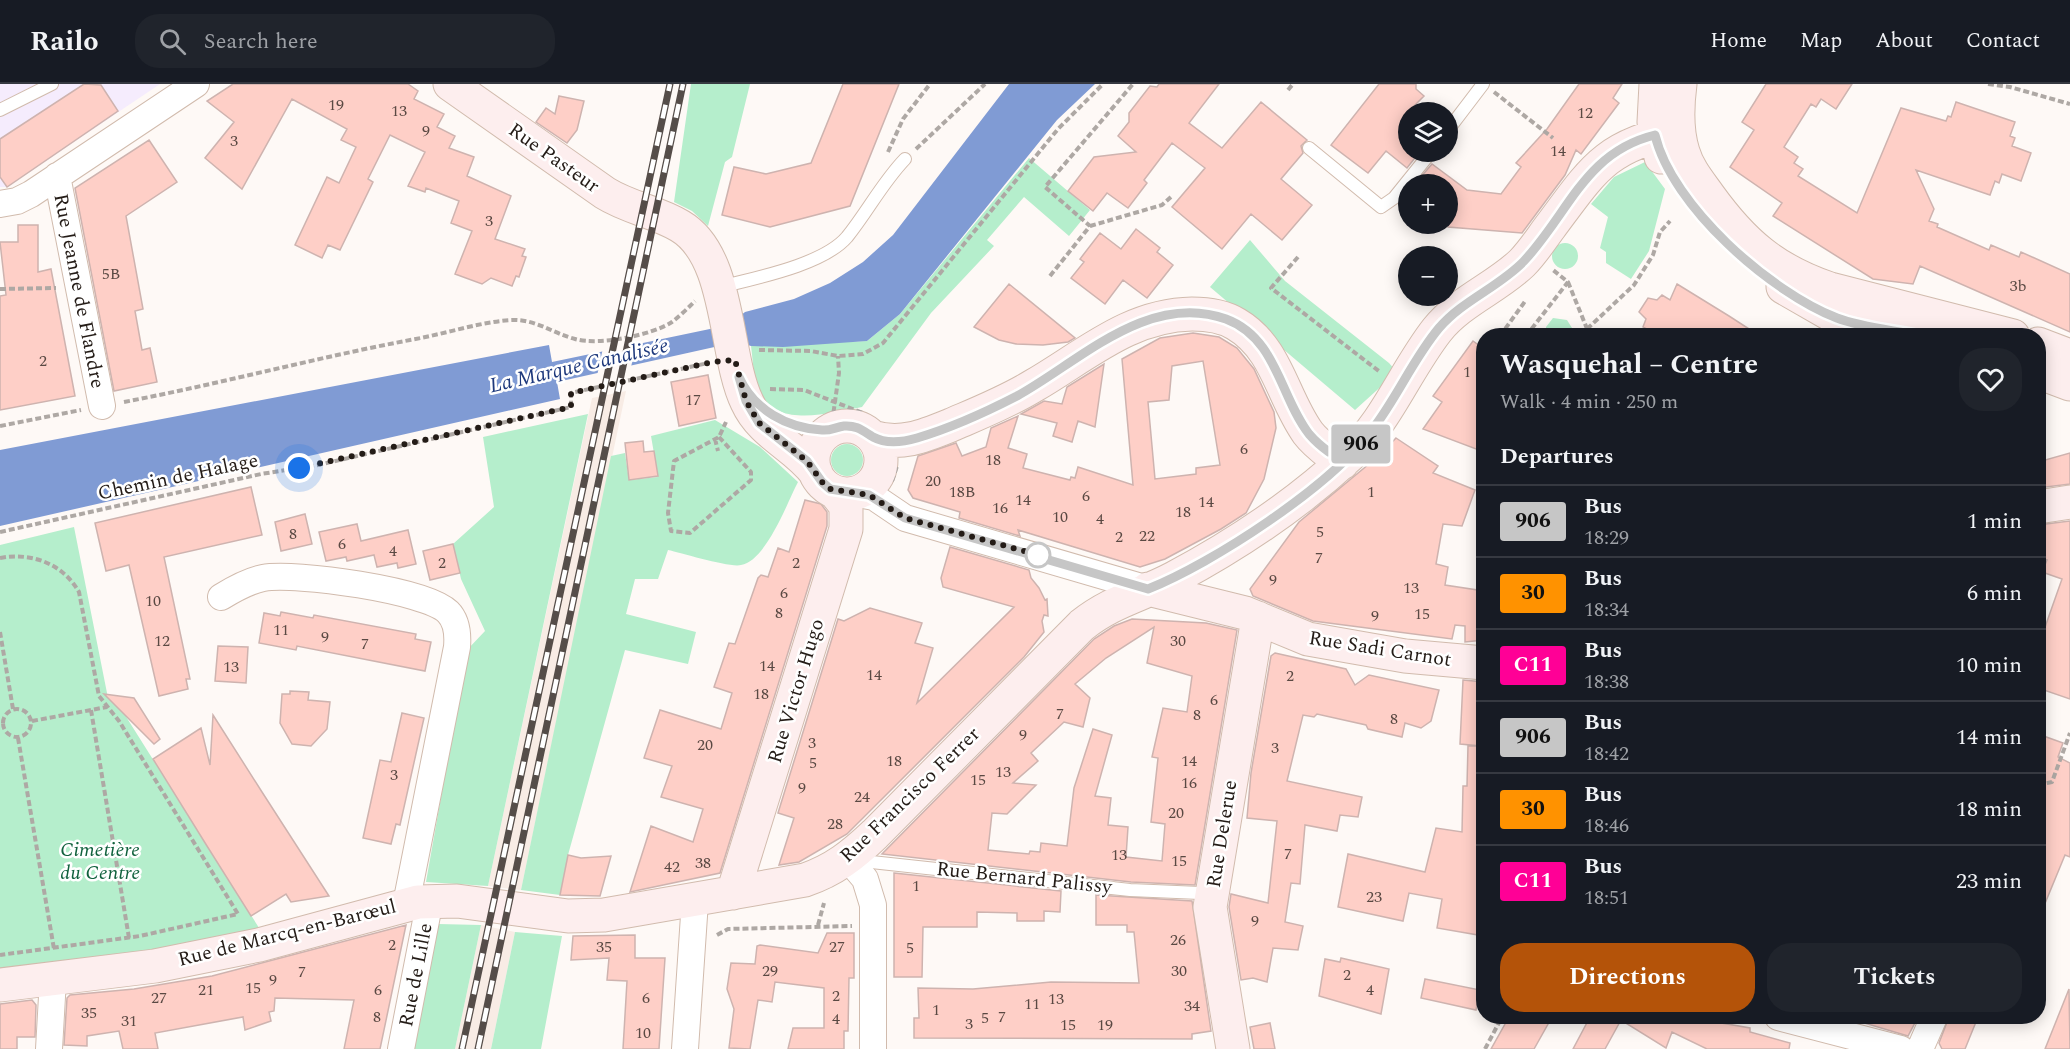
<!DOCTYPE html>
<html lang="en">
<head>
<meta charset="utf-8">
<style>
	:root { --surface:#171b24; --page:#20242c; --text:#f1f3f6; --muted:#9ea1a6; --line:#363941; --accent:#b45309 }
	body { margin:0; font-family:Spectral,serif; background:var(--page); color:var(--text); height:100vh; display:flex; flex-direction:column; font-size:22px; white-space:nowrap }
	* { box-sizing:border-box; margin:0 }
	p { font-size:20px; color:var(--muted) }
	.icon { flex:none; width:33px; height:33px; fill:none; stroke:currentColor; stroke-width:2; stroke-linecap:round; stroke-linejoin:round }
	.map { position:relative; flex:1; overflow:hidden }
	.side { position:absolute; left:1476px; top:244px; width:570px; height:696px; display:flex; flex-direction:column; background:var(--surface); border-radius:24px; box-shadow:0 3px 15px #0003 }
	.side>* { flex:none }
	.badge { padding:0 12px; border-radius:4px; font-size:21px; line-height:39px }
	.controls { position:absolute; left:1398px; top:18px; display:grid; gap:12px }
	.controls a { display:grid; place-items:center; width:60px; height:60px; border-radius:50%; background:var(--surface); box-shadow:0 3px 15px #0003; font-size:30px }
	.you { position:absolute; width:30px; height:30px; margin:-15px; border:4px solid #fff; border-radius:50%; background:#1a73e8; box-shadow:0 0 0 9px #1a73e833 }
	.map>.badge { position:absolute; translate:-50% -50%; box-shadow:0 0 0 3px #fff }
	h2 { padding:0 24px; font-size:22px; line-height:54px }
	.round { display:grid; place-items:center; flex:none; width:63px; height:63px; border-radius:24px; background:var(--page) }
	.summary { display:flex; align-items:center; justify-content:space-between; height:102px; padding:0 24px }
	h1 { font-size:28px; font-weight:700; line-height:45px }
	.cta { display:flex; gap:12px; margin-top:auto; padding:12px 24px }
	.cta a { flex:1; height:69px; border-radius:24px; background:var(--accent); color:#fff; font-size:24px; font-weight:700; line-height:69px; text-align:center }
	.cta a+a { background:var(--page); color:var(--text) }
	ul { padding:0; list-style:none }
	li { display:flex; align-items:center; gap:18px; height:72px; padding:0 24px; border-top:2px solid var(--line) }
	li div { flex:1 }
	li b { display:block; font-size:22px }
	li em { font-style:normal }
	li .badge { min-width:66px; font-weight:700; text-align:center }
	header { display:flex; align-items:center; gap:36px; box-sizing:border-box; height:84px; padding:0 30px; background:var(--surface); border-bottom:2px solid var(--line) }
	header strong { font-size:28px }
	nav { display:flex; gap:33px; margin-inline-start:auto; font-size:21px }
	.search { width:420px; height:54px; background:var(--page); display:flex; align-items:center; gap:15px; box-sizing:border-box; padding:0 21px; border-radius:24px; color:var(--muted); font-size:22px }
	.map>svg:first-child { display:block }
	.built { fill:#f8ece5 }
	.education { fill:#f5ecfd }
	.green { fill:#b5eecc }
	.water { fill:#809bd4 }
	.pier { fill:#fef9f6 }
	.building { fill:#fecfc7; stroke:#ceb3af; stroke-width:1.5; fill-rule:evenodd }
	.lines { fill:none; stroke-linecap:round; stroke-linejoin:round }
	.lane-casing { stroke:#d1bbad; stroke-width:14 }
	.street-casing { stroke:#d1bbad; stroke-width:28 }
	.secondary-casing { stroke:#d1bbad; stroke-width:35 }
	.path { stroke:#aea8a4; stroke-width:4; stroke-dasharray:6 3; stroke-linecap:butt }
	.lane { stroke:#fff; stroke-width:12 }
	.street { stroke:#fff; stroke-width:26 }
	.secondary { stroke:#fdeeee; stroke-width:33 }
	.rail-casing { stroke:#554d49; stroke-width:7 }
	.rail { stroke:#fff; stroke-width:4.5; stroke-dasharray:14; stroke-linecap:butt }
	.line-casing { stroke:#fff; stroke-width:14 }
	.line { stroke:#c6c6c6; stroke-width:9 }
	.walk { stroke:#241c17; stroke-width:6; stroke-dasharray:0 10.8 }
	.stop-dot { fill:#fff; stroke:#c6c6c6; stroke-width:3 }
	.labels { text-anchor:middle; dominant-baseline:central; stroke-width:5; stroke-linejoin:round; paint-order:stroke }
	.number-label { font-size:16px; fill:#5a4943 }
	.street-label { font-size:20px; fill:#241c17; stroke:#fff }
	.park-label { font-size:20px; font-style:italic; fill:#10613d; stroke:#fff }
	.water-label { font-size:21px; font-style:italic; fill:#1e397c; stroke:#fff }
</style>
</head>
<body>
<header>
<strong>Railo</strong>
<div class="search"><svg class="icon" aria-label="search" viewBox="0 0 24 24"><circle cx="10" cy="10" r="6"/><path d="M15 15l6 6"/></svg>Search here</div>
<nav><a>Home</a><a>Map</a><a>About</a><a>Contact</a></nav>
</header>
<div class="map">
<svg width="2070" height="965" viewBox="0 0 2070 965">
	<rect width="100%" height="100%" fill="#fef9f6"/>
	<path class="built" d="M626,307L521,806L488,802L592,314Z
		M481,841L515,848L491,965H455Z"/>
	<path class="education" d="M0,0H160L7,103H0Z"/>
	<path class="green" d="M691,0H750L732,73L725,78L708,142L692,127L674,118Z
		M1029,74L1090,126L1069,152L1024,113L987,156L994,162L931,229L862,323C830,329 772,346 758,304C753,291 753,276 751,262L867,257L900,230Z
		M1645,78L1665,105L1649,167L1631,195L1606,179V168L1600,164L1608,133L1591,120L1614,93Z
		M1250,156L1285,197L1389,279L1397,288L1355,326L1210,203Z
		M1552 172a13 13 0 1 1 26 0a13 13 0 1 1-26 0Z
		M1553,234L1567,236L1572,244L1570,252H1546V243Z
		M588,330L488,802L426,798L467,566L485,547L461,495L453,460L494,423L483,353Z
		M715,336L760,363L798,398C787,419 766,477 741,481C730,484 682,469 668,466L658,495H635L626,530L696,548L688,580L625,566L568,771L560,811L521,806L611,372L625,369L629,396L658,393L651,352Z
		M831 376a16 16 0 1 1 32 0a16 16 0 1 1-32 0Z
		M74,443L108,614L125,631L261,847L146,872L0,888V461Z
		M438,840L481,841L455,965H414Z
		M515,848L562,852L541,965H491Z"/>
	<path class="water" d="M1009,0H1095L1057,36L900,230L867,257L783,263L751,262L737,258L557,298L560,315L0,442V366L549,261L552,278L729,241L745,228L794,215L830,199L863,178L893,151Z"/>
	<path class="pier" d="M637,257L631,283L597,292L603,264Z"/>
	<path class="building" d="M84,0L101,1L118,27L7,103L0,93V55Z
		M233,0H408L418,7L414,15L444,30L437,43L455,52L449,64L474,73L467,92L511,112L495,155L525,165L522,172L526,173L519,193L516,192L512,202L491,194L482,200L455,190L472,147L451,139L459,117L426,104L425,108L408,102L425,68L390,51L368,95L373,98L340,166L328,161L322,174L295,161L327,93L339,99L356,63L341,56L347,45L292,15L242,105L205,74L234,38L207,17Z
		M843,0H899L850,122L770,143L722,131L734,83L766,90L811,79Z
		M1159,0H1219L1189,39L1222,64L1261,18L1307,56L1301,62L1303,69L1281,95L1312,121L1282,156L1251,130L1222,165L1172,123L1205,84L1172,59L1144,96L1147,99L1128,124L1107,109L1093,127L1068,107L1094,73L1136,68L1118,52L1129,38V29L1150,2L1157,3Z
		M1379,0H1416V5L1424,12L1408,28V68L1418,70L1407,84L1386,67L1368,89L1331,61Z
		M1579,0H1622L1613,14L1619,19L1581,70L1576,66L1565,91L1522,149L1448,143V100H1428L1420,94L1432,80L1467,106L1501,110L1521,83L1516,79L1547,45Z
		M1766,0H1852L1836,25L1821,15L1816,23L1811,20L1784,63L1798,73L1794,79L1803,85L1798,92L1857,129L1901,24L1946,37L1948,32L1951,33L1956,18L2015,38L2010,52L2015,54L2012,62L2031,69L2021,97L2002,90L1999,99L1995,97L1990,111L1916,86L1934,125L1929,137L1938,140L1937,143L1989,166L1991,161L2019,173L2021,168L2070,190V248L1920,182L1913,200L1873,195L1773,132L1782,119L1730,83L1754,46L1742,38Z
		M559,12L584,17L577,46L567,59L536,38L546,24L555,30Z
		M149,56L177,98L126,132L143,225L135,227L142,266L150,264L157,298L114,307L75,104Z
		M18,141H38V188L51,185L75,312L0,326V212L6,211L0,158H18Z
		M1136,145L1160,164L1157,168L1173,181L1147,214L1123,196L1105,220L1071,194L1084,178L1080,175L1100,149L1121,165Z
		M1009,200L1075,254L1068,258L1043,261L1016,260L999,256L974,243Z
		M1677,200L1729,232L1760,252H1659L1643,243L1646,235L1639,228L1648,214L1657,216L1662,211L1670,216Z
		M1193,249L1219,253L1237,264L1254,285L1274,328L1276,344L1264,395L1246,429L1221,445L1165,475L1140,483L1018,446L1020,452L959,434L960,428L913,414L908,406L918,372L956,359L962,372L986,363L991,344L1018,332L1008,364L1027,370L1023,384L1070,396L1071,393L1075,394L1078,383L1133,401L1122,275L1160,254ZM1203,277L1220,381L1196,384V390L1155,395L1148,318L1169,316L1172,282Z
		M1473,257L1484,265V368L1423,345L1442,318L1433,312Z
		M1104,280L1095,343L1078,337L1072,358L1053,352L1057,339L1021,330L1044,317L1062,320L1067,303Z
		M708,291L716,334L679,342L671,298Z
		M1396,354L1438,382L1433,389L1475,406L1462,442L1443,440L1436,480L1448,483L1445,501L1484,507V556L1465,558V542L1455,541L1452,555L1313,537L1253,512L1250,505L1299,438L1381,370Z
		M643,357L644,368L654,367L658,392L629,396L625,359Z
		M2070,369V400L2038,404V378Z
		M251,403L262,451L164,473L190,595H186L188,605L159,612L129,481L106,487L95,439Z
		M805,416L821,420L827,428V442L720,789L630,808L651,742L693,758L703,725L661,713L672,682L644,674L660,626L721,645L732,609L714,603L729,559L735,560L758,494L761,491L768,493L778,464L789,468Z
		M305,430L312,460L281,467L275,438Z
		M2070,437V615L2038,604V563L2062,495L2042,488L2047,476L2038,473V441Z
		M357,440L361,457L408,446L416,480L398,484L397,479L377,483L374,471L347,477L346,473L326,477L319,448Z
		M453,460L460,489L430,496L423,467Z
		M950,463L1029,486L1031,494L1039,504L1045,516L1047,515L1048,532L1044,531L1042,537L1044,548L1024,573L847,750L799,778L779,781L794,734L778,729L838,535L844,537L870,524L922,539L915,559L933,564L917,619L1014,523L943,503L941,494Z
		M281,528L313,534L314,531L416,550L415,555L431,558L425,587L297,562L296,566L259,559L264,529L280,532Z
		M1132,535L1206,539L1237,546L1195,801L1131,798L882,770L1094,555L1114,542ZM1154,543L1147,579L1192,592L1187,628L1163,624L1152,673L1158,674L1151,738L1165,740L1162,777L1126,773L1128,743L1108,741L1111,714L1095,712L1112,651L1093,645L1074,704L1067,762L1041,759L1040,768L1030,767L1029,770L988,766L992,729L1007,730L1036,701L1013,699L1038,677L1031,669L1064,638L1083,643L1090,614L1075,600L1106,574Z
		M218,562L248,563L246,599L215,597Z
		M1275,569L1346,585L1355,601L1369,591L1439,606L1431,637L1421,644L1405,639L1402,653L1368,645L1366,641L1317,630L1314,633L1303,631L1287,697L1362,713L1358,733L1340,731L1337,747L1305,741L1300,800L1291,799L1285,838L1303,842L1298,866L1273,864L1267,898L1253,894L1241,896L1229,823L1231,810L1268,819L1277,737L1247,734L1251,689L1271,572Z
		M1463,596L1484,598V852L1437,844L1442,815L1409,809L1403,837L1338,823L1348,770L1425,788L1436,744L1462,748L1463,702H1467L1468,662H1481L1460,660Z
		M290,607L309,608L308,616L330,618L327,645L311,662L292,660L280,639L282,610H290Z
		M104,610L134,614L160,655L154,660Z
		M402,629L424,634L400,741L396,740L391,760L363,754L380,676L391,678Z
		M213,631L262,708L329,812L291,818L286,810L251,832L207,762L153,675L201,644L210,681Z
		M2038,650L2063,659L2058,673L2070,679V773L2065,771L2039,834Z
		M568,771L581,774L611,772L600,812L560,811Z
		M894,789L1061,807L1060,828L1044,827V837H1017V829L977,828V843H923L922,893H894Z
		M1096,811L1192,817L1211,947L1192,950V955L914,954V934H919L918,904L973,905L1051,898L1139,899L1134,848H1127V841H1096Z
		M406,841L380,965H344L354,916L275,914L274,927L269,928L271,937L245,946L243,933L155,949L158,965H123L119,947L87,952V962L64,961L67,914L70,911L134,905L212,892Z
		M827,849H854V894H849L848,947H844V965H788L793,944H824V904L775,898L772,918L758,916L750,965L729,964L734,925L727,905L731,879L755,880L757,862L760,861L818,869Z
		M635,851V874H665L659,965H623L627,897L607,896L609,874L571,876L573,852Z
		M1341,874L1389,885L1381,930L1319,912L1325,875L1340,878Z
		M1425,895L1480,906L1476,926L1421,914Z
		M2069,905L2070,965H2045Z
		M32,916L36,921L35,953H17V965H0V920Z
		M1509,933H1552L1534,965H1491Z
		M1590,933H1716V938L1750,944V948L1790,959L1789,965H1707L1672,948L1666,964L1621,936L1605,965H1573Z
		M1861,933H1918L1908,952L1861,938Z
		M1949,933H1978L1965,965H1942L1939,959Z
		M1270,939L1275,965H1254L1250,943Z"/>
	<g class="lines">
		<defs>
			<path id="lane" d="M0,26L52,0
				M1448,46L1483,0
				M1309,64L1381,123L1394,114L1431,68
				M720,203C755,194 823,181 847,153C868,127 882,99 905,75
				M853,776L1130,806L1200,809"/>
			<path id="street" d="M57,92L102,322
				M0,120L17,117L31,110L196,0
				M852,409L874,413L905,434L1148,505
				M221,513C234,505 248,497 263,494C295,488 426,506 448,528C457,537 458,551 457,563L406,820
				M848,775L865,795L873,821V965
				M1778,933L1901,965
				M49,965L53,895
				M401,965L430,816
				M685,965L695,817
				M1920,965L1934,933"/>
			<path id="secondary" d="M450,0L605,109C629,124 657,128 680,142C731,172 724,271 747,318C762,351 795,361 816,389
				M1656,0L1654,38L1661,73
				M1680,0C1677,23 1676,46 1683,68C1688,85 1699,98 1709,112C1743,159 1774,186 1830,205L2013,252
				M1783,203L1837,234L1921,252
				M2038,260L2070,272
				M2038,288L2070,300
				M813 376a34 34 0 1 1 68 0a34 34 0 1 1-68 0Z
				M872,353C901,362 924,352 951,341C979,329 1007,318 1033,302C1085,272 1129,231 1192,230C1207,230 1223,232 1236,240C1277,264 1282,313 1308,349C1317,361 1330,369 1342,379
				M2038,423L2070,418
				M1148,505L1245,529L1308,555L1405,572L1484,579
				M733,809L846,445V422L835,408
				M0,901L155,882L259,861L418,818L457,817L568,832L604,831L805,796C834,786 853,771 875,750L1082,541C1112,517 1142,511 1174,494C1236,461 1297,420 1349,372C1387,337 1405,287 1437,246C1460,217 1496,204 1522,179C1533,168 1541,155 1550,143C1592,87 1605,61 1678,47
				M1233,965L1210,823L1258,534"/>
		</defs>
		<use href="#lane" class="lane-casing"/>
		<use href="#street" class="street-casing"/>
		<use href="#secondary" class="secondary-casing"/>
		<path class="path" d="M1988,0L2010,3L2070,20
			M1288,6L1293,0
			M1494,8L1553,54
			M916,65L985,0
			M888,68L903,35L930,0
			M1090,142L1162,121L1172,112
			M1298,173L1271,204L1380,288
			M1050,192L1090,142L1045,103L1133,0
			M1568,198L1590,252
			M0,205L56,204
			M1587,245L1634,201L1653,171L1660,148L1670,137
			M1500,252L1526,216
			M1526,252L1568,198L1553,186
			M759,266L811,267L838,272L863,270L883,259L1058,45L1103,0
			M770,305L804,306L863,329
			M124,318C224,299 322,272 421,254C451,248 481,238 511,236C536,235 552,249 575,255C599,262 652,251 672,238C680,232 688,224 695,217
			M0,342L81,326
			M831,346L839,289L838,272
			M719,353L751,388V396L690,449L671,447L668,429L674,377L719,353L726,338
			M715,355L718,367
			M892,397L897,382
			M0,448L261,390L318,381L571,323V309L708,279
			M0,474C32,468 63,480 79,508L99,612L119,637L238,830L140,852L0,871
			M0,548L13,625
			M3 639a14 14 0 1 1 28 0a14 14 0 1 1-28 0Z
			M91,626L129,854
			M32,637L107,623
			M18,654L54,865
			M2038,701L2052,698L2070,649
			M818,841L824,819
			M717,851L728,845L852,842
			M1485,965L1502,933"/>
		<use href="#lane" class="lane"/>
		<use href="#street" class="street"/>
		<use href="#secondary" class="secondary"/>
		<defs>
			<path id="rail" d="M462,965L670,0
				M478,965L683,0"/>
		</defs>
		<use href="#rail" class="rail-casing"/>
		<use href="#rail" class="rail"/>
	</g>
	<g class="lines">
		<defs>
			<path id="line" d="M1329,368C1322,363 1315,357 1309,350C1280,313 1277,254 1226,235C1148,207 1079,278 1017,312C986,328 951,344 917,354C903,358 886,360 873,353C863,347 857,341 844,342C836,343 830,347 822,346C787,344 754,326 739,293L746,317L759,339L807,377L822,398L830,405L869,411L905,434L1148,505C1213,479 1330,403 1372,346C1397,314 1413,275 1439,244C1463,216 1499,203 1524,177C1569,129 1585,68 1655,51C1672,122 1770,208 1837,234C1863,244 1894,246 1922,252"/>
		</defs>
		<use href="#line" class="line-casing"/>
		<use href="#line" class="line"/>
		<path class="walk" d="M299,384L571,323V309L713,278L735,276L746,317L759,339L807,377L822,398L830,405L869,411L905,434L1038,471"/>
	</g>
	<circle class="stop-dot" cx="1038" cy="471" r="12"/>
	<g class="labels">
		<g class="number-label">
			<text x="336" y="21">19</text>
			<text x="399" y="27">13</text>
			<text x="1585" y="29">12</text>
			<text x="426" y="47">9</text>
			<text x="234" y="57">3</text>
			<text x="1558" y="67">14</text>
			<text x="489" y="137">3</text>
			<text x="111" y="190">5B</text>
			<text x="2018" y="202">3b</text>
			<text x="43" y="277">2</text>
			<text x="1467" y="288">1</text>
			<text x="693" y="316">17</text>
			<text x="1244" y="365">6</text>
			<text x="993" y="376">18</text>
			<text x="933" y="397">20</text>
			<text x="962" y="408">18B</text>
			<text x="1371" y="408">1</text>
			<text x="1086" y="412">6</text>
			<text x="1023" y="416">14</text>
			<text x="1206" y="418">14</text>
			<text x="1000" y="424">16</text>
			<text x="1183" y="428">18</text>
			<text x="1060" y="433">10</text>
			<text x="1100" y="435">4</text>
			<text x="1320" y="448">5</text>
			<text x="293" y="450">8</text>
			<text x="1147" y="452">22</text>
			<text x="1119" y="453">2</text>
			<text x="342" y="460">6</text>
			<text x="393" y="467">4</text>
			<text x="1319" y="474">7</text>
			<text x="442" y="479">2</text>
			<text x="796" y="479">2</text>
			<text x="1273" y="496">9</text>
			<text x="1411" y="504">13</text>
			<text x="784" y="509">6</text>
			<text x="153" y="517">10</text>
			<text x="779" y="529">8</text>
			<text x="1422" y="530">15</text>
			<text x="1375" y="532">9</text>
			<text x="281" y="546">11</text>
			<text x="325" y="553">9</text>
			<text x="162" y="557">12</text>
			<text x="1178" y="557">30</text>
			<text x="365" y="560">7</text>
			<text x="767" y="582">14</text>
			<text x="231" y="583">13</text>
			<text x="874" y="591">14</text>
			<text x="1290" y="592">2</text>
			<text x="761" y="610">18</text>
			<text x="1214" y="616">6</text>
			<text x="1060" y="630">7</text>
			<text x="1197" y="631">8</text>
			<text x="1394" y="635">8</text>
			<text x="1023" y="651">9</text>
			<text x="812" y="659">3</text>
			<text x="705" y="661">20</text>
			<text x="1275" y="664">3</text>
			<text x="894" y="677">18</text>
			<text x="1189" y="677">14</text>
			<text x="813" y="679">5</text>
			<text x="1003" y="688">13</text>
			<text x="394" y="691">3</text>
			<text x="978" y="696">15</text>
			<text x="1189" y="699">16</text>
			<text x="802" y="704">9</text>
			<text x="862" y="713">24</text>
			<text x="1176" y="729">20</text>
			<text x="835" y="740">28</text>
			<text x="1288" y="770">7</text>
			<text x="1119" y="771">13</text>
			<text x="1179" y="777">15</text>
			<text x="703" y="779">38</text>
			<text x="672" y="783">42</text>
			<text x="916" y="802">1</text>
			<text x="1374" y="813">23</text>
			<text x="1255" y="837">9</text>
			<text x="1178" y="856">26</text>
			<text x="392" y="861">2</text>
			<text x="604" y="863">35</text>
			<text x="837" y="863">27</text>
			<text x="910" y="864">5</text>
			<text x="770" y="887">29</text>
			<text x="1179" y="887">30</text>
			<text x="302" y="888">7</text>
			<text x="1347" y="891">2</text>
			<text x="273" y="896">9</text>
			<text x="253" y="904">15</text>
			<text x="206" y="906">21</text>
			<text x="378" y="906">6</text>
			<text x="1370" y="906">4</text>
			<text x="836" y="912">2</text>
			<text x="159" y="914">27</text>
			<text x="646" y="914">6</text>
			<text x="1056" y="915">13</text>
			<text x="1032" y="920">11</text>
			<text x="1192" y="922">34</text>
			<text x="936" y="926">1</text>
			<text x="89" y="929">35</text>
			<text x="377" y="933">8</text>
			<text x="1002" y="933">7</text>
			<text x="985" y="934">5</text>
			<text x="836" y="935">4</text>
			<text x="129" y="937">31</text>
			<text x="969" y="940">3</text>
			<text x="1068" y="941">15</text>
			<text x="1105" y="941">19</text>
			<text x="643" y="949">10</text>
		</g>
		<g class="street-label">
			<text transform="translate(554 74) rotate(35)">Rue Pasteur</text>
			<text transform="translate(79 207) rotate(79)">Rue Jeanne de Flandre</text>
			<text transform="translate(178 393) rotate(-12)">Chemin de Halage</text>
			<text transform="translate(1380 565) rotate(9)">Rue Sadi Carnot</text>
			<text transform="translate(796 607) rotate(-73)">Rue Victor Hugo</text>
			<text transform="translate(910 711) rotate(-44)">Rue Francisco Ferrer</text>
			<text transform="translate(1222 750) rotate(-81)">Rue Delerue</text>
			<text transform="translate(1024 794) rotate(6)">Rue Bernard Palissy</text>
			<text transform="translate(287 849) rotate(-14)">Rue de Marcq-en-Barœul</text>
			<text transform="translate(416 891) rotate(-79)">Rue de Lille</text>
		</g>
		<g class="park-label">
			<text x="100" y="766">Cimetière<tspan x="100" dy="23">du Centre</tspan></text>
		</g>
		<g class="water-label">
			<text transform="translate(579 282) rotate(-13)">La Marque Canalisée</text>
		</g>
	</g>
</svg>
<div class="controls">
<a><svg class="icon" aria-label="layers" viewBox="0 0 24 24"><path d="M12 4l9 5-9 5-9-5zM3 14l9 5 9-5"/></svg></a>
<a>+</a>
<a>−</a>
</div>
<div class="you" style="left:299px;top:384px"></div>
<b class="badge" style="left:1361px;top:360px;background:#c6c6c6;color:#111">906</b>
<section class="side">
<div class="summary"><div><h1>Wasquehal – Centre</h1><p>Walk · 4 min · 250 m</p></div><a class="round"><svg class="icon" aria-label="heart" viewBox="0 0 24 24"><path d="M12 20l-8-8c-3-5 5-10 8-4 3-6 11-1 8 4z"/></svg></a></div>
<h2>Departures</h2>
<ul>
<li><span class="badge" style="background:#c6c6c6;color:#111">906</span><div><b>Bus</b><p>18:29</p></div><em>1 min</em></li>
<li><span class="badge" style="background:#ff9200;color:#111">30</span><div><b>Bus</b><p>18:34</p></div><em>6 min</em></li>
<li><span class="badge" style="background:#ff0096;color:#fff">C11</span><div><b>Bus</b><p>18:38</p></div><em>10 min</em></li>
<li><span class="badge" style="background:#c6c6c6;color:#111">906</span><div><b>Bus</b><p>18:42</p></div><em>14 min</em></li>
<li><span class="badge" style="background:#ff9200;color:#111">30</span><div><b>Bus</b><p>18:46</p></div><em>18 min</em></li>
<li><span class="badge" style="background:#ff0096;color:#fff">C11</span><div><b>Bus</b><p>18:51</p></div><em>23 min</em></li>
</ul>
<div class="cta"><a>Directions</a><a>Tickets</a></div>
</section>
</div>
</body>
</html>
